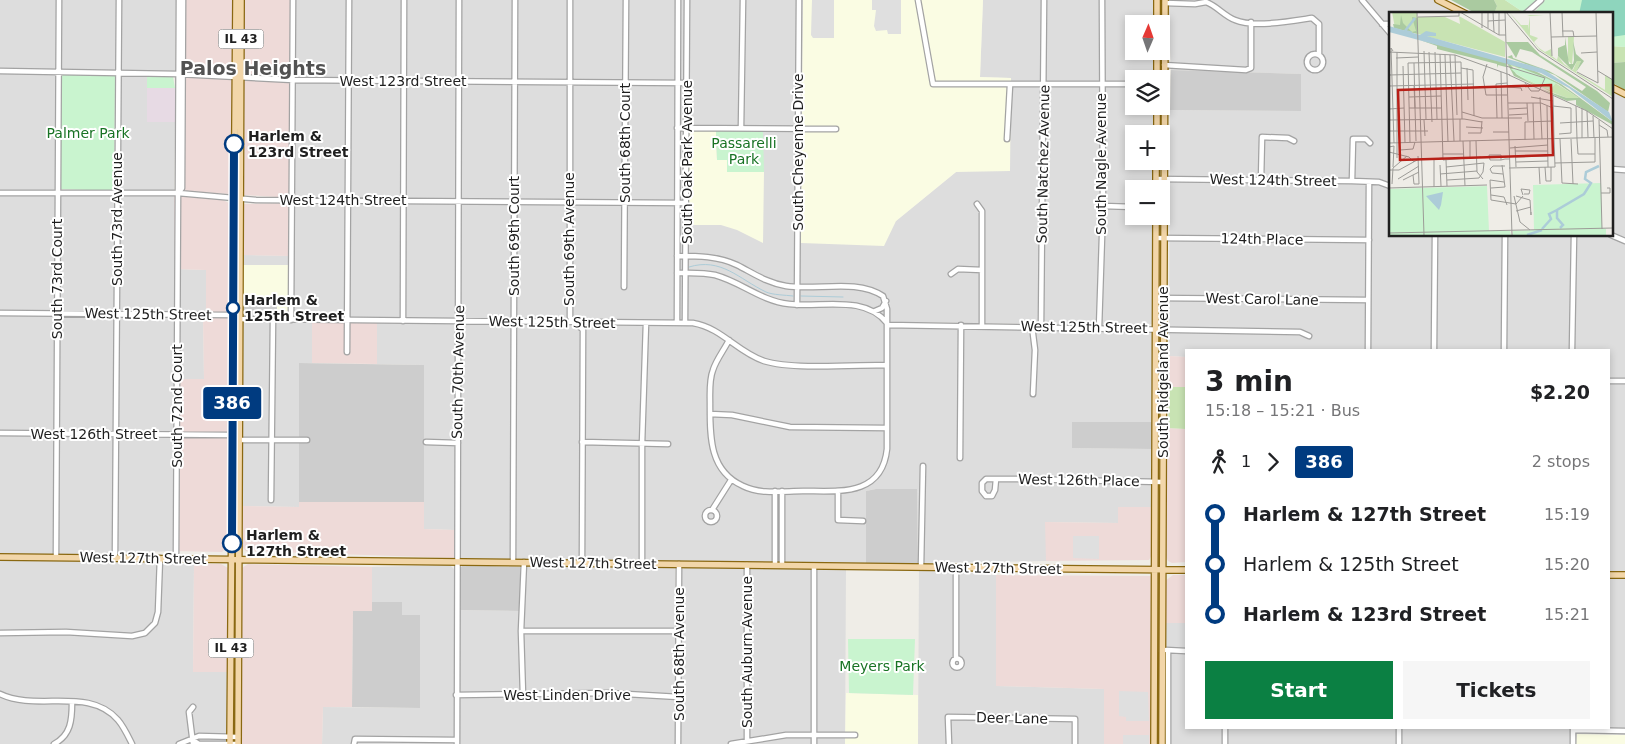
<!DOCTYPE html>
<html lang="en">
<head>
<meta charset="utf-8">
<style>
	:root { --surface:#fff; --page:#f6f6f6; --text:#202124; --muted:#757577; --accent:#0b8043 }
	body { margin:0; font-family:"DejaVu Sans",sans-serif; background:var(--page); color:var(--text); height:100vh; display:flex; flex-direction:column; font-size:19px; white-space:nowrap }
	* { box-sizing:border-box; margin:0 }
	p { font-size:16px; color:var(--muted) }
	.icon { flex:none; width:28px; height:28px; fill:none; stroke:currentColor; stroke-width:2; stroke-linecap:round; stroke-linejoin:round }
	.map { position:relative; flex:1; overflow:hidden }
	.side { position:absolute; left:1185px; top:349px; width:425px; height:380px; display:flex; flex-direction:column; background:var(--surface); border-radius:0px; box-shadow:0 2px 8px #0003 }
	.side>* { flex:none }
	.badge { padding:0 10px; border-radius:4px; font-size:18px; line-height:32px }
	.needle { width:32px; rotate:2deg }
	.controls { position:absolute; left:1125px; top:15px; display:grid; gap:10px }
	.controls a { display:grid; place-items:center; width:45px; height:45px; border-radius:0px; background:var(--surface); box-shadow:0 2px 8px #0003; font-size:25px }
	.map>.badge { position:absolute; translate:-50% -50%; box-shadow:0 0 0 2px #fff }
	.legs { display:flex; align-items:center; gap:8px; height:55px; padding:0 20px; font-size:16px }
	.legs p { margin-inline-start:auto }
	.overview { display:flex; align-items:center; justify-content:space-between; height:85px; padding:0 20px }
	h1 { font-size:28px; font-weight:600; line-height:38px }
	.action { display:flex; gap:10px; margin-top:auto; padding:10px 20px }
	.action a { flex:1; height:58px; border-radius:0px; background:var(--accent); color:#fff; font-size:20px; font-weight:600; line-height:58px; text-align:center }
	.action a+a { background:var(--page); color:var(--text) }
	ul { padding:0 20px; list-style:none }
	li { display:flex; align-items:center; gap:18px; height:50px; font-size:19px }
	li i { display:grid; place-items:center; width:8px; height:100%; margin:0 6px; background:currentColor }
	li i::after { content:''; width:12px; height:12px; margin:-6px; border:4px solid; border-radius:50%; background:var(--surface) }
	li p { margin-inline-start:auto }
	li:first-child i { background:linear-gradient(#0000 50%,currentColor 0) }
	li:last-child i { background:linear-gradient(currentColor 50%,#0000 0) }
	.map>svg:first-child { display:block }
	.residential { fill:#ddd }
	.commercial { fill:#eedad8 }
	.industrial { fill:#e7dae4 }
	.education { fill:#fafce3 }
	.religious { fill:#cdcdcd }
	.grass { fill:#c8e3b3 }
	.forest { fill:#aacaa0 }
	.park { fill:#c9f4cf }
	.pitch { fill:#8ed5bd }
	.parking { fill:#dfdfdf }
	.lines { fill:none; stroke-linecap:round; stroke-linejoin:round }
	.stream { stroke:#acccd8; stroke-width:1 }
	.minor-casing { stroke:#a3a3a3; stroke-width:7 }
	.major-casing { stroke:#8a6811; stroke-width:8 }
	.minor { stroke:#fff; stroke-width:4.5 }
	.major { stroke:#f2d6a9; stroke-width:5.5 }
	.line-1-casing { stroke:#fff; stroke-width:11 }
	.line-1 { stroke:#003b80; stroke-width:8 }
	.stop-1-dot { fill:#fff; stroke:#003b80; stroke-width:2.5 }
	.labels { text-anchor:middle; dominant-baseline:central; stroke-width:4; stroke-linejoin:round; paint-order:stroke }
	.shield { fill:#fff; stroke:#626262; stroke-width:1 }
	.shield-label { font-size:12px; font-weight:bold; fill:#1f1f1f }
	.street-label { font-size:14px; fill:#1f1f1f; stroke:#fff }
	.park-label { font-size:14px; fill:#187324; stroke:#fff }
	.stop-label { font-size:14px; font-weight:bold; fill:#1f1f1f; stroke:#fff; text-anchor:start }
	.district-label { font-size:19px; font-weight:bold; fill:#525252; stroke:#fff }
	.inset-river { fill:none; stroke:#acccd8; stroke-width:2.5 }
	.inset-road { fill:none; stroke:#9c9b97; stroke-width:1 }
	.view { fill:#b81f17; fill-opacity:0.15; stroke:#b81f17; stroke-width:2.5 }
	.inset-edge { fill:none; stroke:#1f1f1f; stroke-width:2.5 }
</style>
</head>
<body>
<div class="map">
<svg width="1625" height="744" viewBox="0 0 1625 744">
	<rect width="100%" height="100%" fill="#efede7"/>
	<path class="residential" d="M0,0H176L175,71L56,69L55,190H0Z
		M292,0H803L801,243L896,221L956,172L1011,78L980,77L983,0H1155V24H1134V51H1155V79H1134V106H1155V134H1134V161H1154V189H1134V216H1154L1153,324L1140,326L919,322V327L1153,331V422H1072V448L1152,449V507H1119L1118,523L1046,522V561L918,563L917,489H876L866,491V563L455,558V530L424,529V365L377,364V323L652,326V320L290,318L243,265V255L290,256Z
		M1168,0H1444L1471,14H1390V235H1611V86L1625,93V744H1166L1165,623H1186V728H1609V350H1186V357L1169,356L1170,110L1301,111V74L1171,70Z
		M123,75H147V122H175L174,191L120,190L121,76Z
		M0,194L174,195L175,197V269L206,270V316H203L204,380H175L174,551L67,555L0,554Z
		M243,322H312V363H299V507L242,506Z
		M0,559L194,564L193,672H228V744H0Z
		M450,565L455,570V610L524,611L527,566H671L675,568L676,744H322L323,707L420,708V616L402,615V602H372V567Z
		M688,566L846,570L845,744H681V570Z
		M919,569L996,575V686L1104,689V744H918Z"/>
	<path class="commercial" d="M185,0H292L291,198L184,191Z
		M174,195L223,200L231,204L229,546L222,552L174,551L175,379H204L203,316H206V270L175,269Z
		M290,203V256L243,255L242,204Z
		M312,322L377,323V364L312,363Z
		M1169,356L1186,357V387H1169Z
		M1168,428L1186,429V562L1172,563L1168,561L1165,555Z
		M299,502H424V529L455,530V558L246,551L242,547V506L299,507Z
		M1118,507H1152L1153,553L1149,560L1046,561L1045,522L1118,523Z
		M194,564H221L228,568V672H193Z
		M248,564L372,567V611H353L352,707H323L322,744H240L242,568Z
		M996,575L1152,576L1151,744H1104V689L996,686Z
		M1173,575H1186V623H1165V581Z"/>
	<path class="industrial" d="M147,88H175V122H147Z"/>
	<path class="education" d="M803,0H983L980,77L1011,78L1010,171L956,172L896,221L884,246L801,243Z
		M689,131H716L717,160H727V171L764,172L763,243L737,230L721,225H688Z
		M243,265H290V318H277L242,299Z
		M846,693L918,695V744H845Z
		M1577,734L1625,735V744H1576Z"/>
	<path class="religious" d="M1171,70L1301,74V111L1170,110Z
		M277,298V318H242V299Z
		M299,363L424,365V502H299Z
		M1072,422H1153L1152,449L1072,448Z
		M876,489H917L918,563H866V491Z
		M464,565L520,567V611L459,610V568Z
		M372,602H402V615H420V708L352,707L353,611H372Z"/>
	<path class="grass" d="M1494,0H1505L1523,12L1522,14H1494L1497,6Z
		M1611,46L1625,47V62L1611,63Z
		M1169,387H1186V429L1168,428Z"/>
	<path class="forest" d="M1451,0H1494L1497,6L1494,14H1477Z
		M1625,62V90L1611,82V63Z"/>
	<path class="park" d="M1505,0H1537L1523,12Z
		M1545,0H1625V47L1611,46V14H1533Z
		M65,74L115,76L114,191L60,189V77Z
		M147,75L173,77L175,88H147Z
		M716,131H763L764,172H727V160H717Z
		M848,639H915L913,695L849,693Z"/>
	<path class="pitch" d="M1582,0H1625V35L1611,37V14H1579Z"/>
	<path class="parking" d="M812,0H834V38H813L811,35Z
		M872,0H901V34H888L887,30L876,31L874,26L876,10H872Z
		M1073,536H1099V559L1073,558Z
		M1119,691L1148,692L1149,721H1126V717L1119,716Z
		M1123,735H1149V744H1123Z"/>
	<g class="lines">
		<path class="stream" d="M689,267C721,257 739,279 766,292C773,295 785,295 793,296
			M801,296L843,297"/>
		<defs>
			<path id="minor" d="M179,0L178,193L182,188L183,0
				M570,0V317L583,330L582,563
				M918,0L933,84H1134
				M1362,0L1390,33
				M1165,3L1195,4L1206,2C1217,6 1224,16 1235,20C1254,28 1292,21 1312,18L1319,24V55
				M1525,14L1541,0
				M1382,24H1390
				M1307 62a8 8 0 1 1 16 0a8 8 0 1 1-16 0Z
				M1164,65L1246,70L1251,68V22
				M0,71L178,74L293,80L687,83
				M677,128L836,129
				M741,128L743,0
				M1007,139L1010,85
				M1611,169L1625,170
				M1156,179L1352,181L1379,182L1390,186
				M1261,180L1262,137L1288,138L1294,141
				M1352,181L1353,139H1366L1370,143
				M0,193H178L256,200L686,203
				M977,204L982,211V326
				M1103,206L1134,207
				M1611,235L1625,241
				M1156,238L1369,240
				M677,256C698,256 718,256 737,265C753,273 767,283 786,286C816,291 856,278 883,296L887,309V449C882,497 838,491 803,491C784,491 761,495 743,486C709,471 710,436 710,404C710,393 709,380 713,370C716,360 724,350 729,340
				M677,273C689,273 702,272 715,275C741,282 761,301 789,304C820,308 864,294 887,323
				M951,274L958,269L982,270
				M624,287L626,0
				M1156,298L1368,300
				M797,305L799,0
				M875,311L882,308L886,301
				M0,313L233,315L240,319L693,323C722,328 737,352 764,361C793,370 855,365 887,365
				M291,320L293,0
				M403,321L404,0
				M677,323L678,0
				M685,323L687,0
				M887,325L1300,332L1309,336
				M1032,326L1035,350L1033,394
				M1041,328L1044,0
				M1099,328L1103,206L1102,0
				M1368,350L1369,182
				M1434,350L1435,235
				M1504,350L1505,235
				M1572,350L1574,235
				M347,352L349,0
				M1609,381H1625
				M710,414L732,415L790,427L887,428
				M0,433L232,435L239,440H307
				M426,442L458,443
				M582,442L668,444
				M960,458L961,325
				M996,479L995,490L992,496H986L982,491V483L986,479H1012L1162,482
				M782,491V565
				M838,491V520L863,521
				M271,500L273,319
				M712,510L731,480
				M705 516a6 6 0 1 1 12 0a6 6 0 1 1-12 0Z
				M56,557L59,0
				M115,558L119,0
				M176,559L178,193
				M513,562L515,0
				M642,564V444L646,323
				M775,565V491
				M921,567L923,466
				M956,567V658
				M521,631H679
				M0,633L66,632L132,636L145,633L155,623L158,612L160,558
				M1166,650L1186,651
				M952.5 663a4.5 4.5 0 1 1 9 0a4.5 4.5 0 1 1-9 0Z
				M0,694C37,712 89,686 118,720C124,727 128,736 132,744
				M456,695L609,693L679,697
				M523,695L521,631L524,562
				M193,707L189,712L193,744
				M1573,730L1625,731
				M193,740L199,744H238
				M747,740V565
				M54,744C71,735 72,720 72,702
				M179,744L199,736L238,737
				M354,744L355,739L457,740
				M457,744L459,0
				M678,744L679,564
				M731,744L786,735H855
				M814,744V566
				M949,744L948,717L1075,719V744
				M1168,744V651
				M1225,744V728
				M1399,744V728
				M1573,744V729"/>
			<path id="major" d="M1438,0L1466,14
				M1157,24V0
				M1157,79V51
				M1611,87L1625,94
				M1157,134V106
				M1156,189V161
				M0,557L1186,570
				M1609,575H1625
				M230,744L236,0
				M238,744L241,0
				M1154,744L1156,216
				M1162,744L1165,0"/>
		</defs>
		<use href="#minor" class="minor-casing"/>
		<use href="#major" class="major-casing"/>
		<use href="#minor" class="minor"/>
		<use href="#major" class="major"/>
	</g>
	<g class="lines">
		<defs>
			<path id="line-1" d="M232,543L234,144"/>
		</defs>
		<use href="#line-1" class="line-1-casing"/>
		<use href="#line-1" class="line-1"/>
	</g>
	<g class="stop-1-dot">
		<circle cx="234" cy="144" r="9"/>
		<circle cx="233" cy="308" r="6"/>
		<circle cx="232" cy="543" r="9"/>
	</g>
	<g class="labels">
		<g class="shield">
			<rect x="218.5" y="29.5" width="45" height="19" rx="4"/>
			<rect x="208.5" y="638.5" width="45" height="19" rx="4"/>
		</g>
		<g class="shield-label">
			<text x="241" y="39">IL 43</text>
			<text x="231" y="648">IL 43</text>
		</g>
		<g class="street-label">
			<text x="403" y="81">West 123rd Street</text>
			<text transform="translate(625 143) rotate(-90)">South 68th Court</text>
			<text transform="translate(798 152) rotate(-90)">South Cheyenne Drive</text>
			<text transform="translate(687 162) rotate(-90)">South Oak Park Avenue</text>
			<text transform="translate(1043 164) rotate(-89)">South Natchez Avenue</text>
			<text transform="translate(1101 164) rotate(-90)">South Nagle Avenue</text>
			<text transform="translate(1273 180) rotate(1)">West 124th Street</text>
			<text x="343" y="200">West 124th Street</text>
			<text transform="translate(117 219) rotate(-90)">South 73rd Avenue</text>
			<text transform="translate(514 236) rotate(-90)">South 69th Court</text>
			<text transform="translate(569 239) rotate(-90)">South 69th Avenue</text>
			<text transform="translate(1262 239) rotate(1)">124th Place</text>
			<text transform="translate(57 279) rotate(-90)">South 73rd Court</text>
			<text transform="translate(1262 299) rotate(1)">West Carol Lane</text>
			<text transform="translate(148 314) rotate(1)">West 125th Street</text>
			<text transform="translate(552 322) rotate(1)">West 125th Street</text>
			<text transform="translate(1084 327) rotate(1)">West 125th Street</text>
			<text transform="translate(458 372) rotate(-89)">South 70th Avenue</text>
			<text transform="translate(1163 372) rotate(-90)">South Ridgeland Avenue</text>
			<text transform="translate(177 406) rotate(-90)">South 72nd Court</text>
			<text x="94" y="434">West 126th Street</text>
			<text transform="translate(1079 480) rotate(1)">West 126th Place</text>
			<text transform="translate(143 558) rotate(1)">West 127th Street</text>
			<text transform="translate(593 563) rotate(1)">West 127th Street</text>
			<text transform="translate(998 568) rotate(1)">West 127th Street</text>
			<text transform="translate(747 652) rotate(-90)">South Auburn Avenue</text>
			<text transform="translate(679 654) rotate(-90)">South 68th Avenue</text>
			<text x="567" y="695">West Linden Drive</text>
			<text transform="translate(1012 718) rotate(1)">Deer Lane</text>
		</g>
		<g class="park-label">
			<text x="88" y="133">Palmer Park</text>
			<text x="744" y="143">Passarelli<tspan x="744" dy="16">Park</tspan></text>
			<text x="882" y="666">Meyers Park</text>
		</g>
		<g class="stop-label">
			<text x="248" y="136">Harlem &amp;<tspan x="248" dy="16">123rd Street</tspan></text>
			<text x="244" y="300">Harlem &amp;<tspan x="244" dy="16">125th Street</tspan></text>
			<text x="246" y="535">Harlem &amp;<tspan x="246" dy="16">127th Street</tspan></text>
		</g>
		<g class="district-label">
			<text x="253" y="68">Palos Heights</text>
		</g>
	</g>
	<g transform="translate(1389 12)">
		<rect width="224" height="224" fill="#efede7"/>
		<path d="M3,0H28V5H56L71,12L70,4L116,30V45L6,16ZM120,0L132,13H139V18L141,4L138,3H155L141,4V23L149,26L145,30L150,36L156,40L162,37L163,44L168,48L169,44L175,52L184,58L188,49H192L187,60L216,78V63L224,68V85L151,38ZM179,25H185L183,53L179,48ZM118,51L146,60L160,67L190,86H178L160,79L153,75L161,78L160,67L123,54L128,63L152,74L149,75L127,62Z" fill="#c8e3b3"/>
		<path d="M12,3L14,11L23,20L27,19L23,5L28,6L29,22L5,16L4,12L11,13ZM176,25L180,52H184L185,48L184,29L187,42L195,49L187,60L192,49H188L183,58L169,44V36L176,33ZM31,28L117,50V55L109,53L108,56V52L48,37V34ZM117,30H139L151,43L208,79L221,91L219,100L166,63L118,45L123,43L124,46L160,59L176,68L193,79L197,75L143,40L131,37L127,46ZM118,51L146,59L172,72L224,110V113L187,93V88L178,89L152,77L178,86H190L169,72L121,52L127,62L149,75L125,64Z" fill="#aacaa0"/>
		<path d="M132,56L157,66L167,71L162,77L155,76L129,63L122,57ZM212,171L213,216L217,217V223H123L124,219L145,218L144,173ZM98,174L100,219H121L122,223H0V177Z" fill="#c9f4cf"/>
		<path d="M0,14L31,23L37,19L47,21V24H38L154,57L220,100L224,110L180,76L152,61L0,20ZM54,180L52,193L50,198L37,184Z" fill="#acccd8"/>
		<path class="inset-river" d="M23,21L16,19L26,6M171,216L174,213L168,206V198L195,182L202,171L196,167L197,160L210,154M153,217L162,207L160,202L168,198M138,223L153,218"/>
		<path class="inset-road" d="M28,0L35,223M71,0L110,23H117M93,0V16M99,0V16M104,0L105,20M110,0V23M116,0L123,223M117,0L149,38L224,87M161,0L163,44M173,0L174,25M29,5L70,4V0M99,9L116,8M173,19H184L185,25M162,25L208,24M4,39L2,36L5,131M35,39L37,107M0,40L66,43L121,63M8,40V146M40,40L43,110M46,40L48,107M192,41L208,40M51,42L54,148L92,145M56,43L59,130M61,43L65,129M66,43L68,103M7,46L29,45M72,50L73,107M25,51L26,96L25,73M98,52L94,65L97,83H118M14,54L16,131M117,54L156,66L150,79M72,56L84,58L85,104M78,56L79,88M209,59L224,68M112,60L113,106M188,60L209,71L207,0M0,63L72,61M120,63L198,99L224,117M136,71L142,79H150M0,74L85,72M118,75L132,76L133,79M164,84L165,127M20,85L52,84M142,85L164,89M151,85L153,127M119,91H152L164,96M138,91L139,109M144,91L145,127M158,94L159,155M164,94L182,96V121L170,122M187,94L188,127M20,96H52M26,96L27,129M193,96V126M0,97L15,96M120,97L138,96M198,99L199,125M73,100L93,106M120,103L138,102M204,104L205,126M93,106H133M108,106L107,72L118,71M71,107V129M0,108L75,107L93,110M35,108L36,124M210,108L213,217M171,111L204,109M210,113L218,118L219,125M77,115L94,116M0,119H39M104,120H120M79,121H92L93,109M171,127L173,171L189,172M182,127L184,172M188,127L189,142H206M136,128V110L164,109M74,129L76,174M81,129V145M87,129L88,160L94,167M21,130L19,51L72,50M0,131L224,125M126,134L127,155M0,135L5,134L4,155M121,136L159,133M11,138L24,137L26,130M126,139H159M0,140L20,145L25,150M54,142H75M126,145L159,144M57,148L58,174M112,148V143H100L101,148H112L116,147H121M127,150L159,149M166,151L206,150V126M51,153L52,174M57,155L95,151L94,160L90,166L58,168M150,155L151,172M156,155L157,169H162V155M120,156L166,155L165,127M0,158H10L30,147M51,162L88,159M114,162L103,161L101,157L104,154H116M24,163L25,172H30L29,144M9,167L30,154M14,168L30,160M115,170L101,168L102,188L127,192L134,184M3,172L4,156L18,144M45,175V147L54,146M0,176L98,173M102,176L116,175L113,153M212,181H221V176H218M102,183L115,185L118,193M134,183L132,177L141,178L140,182H135M125,184L131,210L141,218M127,184L141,188L142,203V200M127,199L142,195M0,221L224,216"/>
		<path class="view" d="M162,73L164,143L11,148L9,78Z"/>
		<rect width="224" height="224" class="inset-edge"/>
	</g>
</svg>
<div class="controls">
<a><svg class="needle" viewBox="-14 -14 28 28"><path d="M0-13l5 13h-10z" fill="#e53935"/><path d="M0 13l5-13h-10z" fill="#757577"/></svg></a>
<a><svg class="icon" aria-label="layers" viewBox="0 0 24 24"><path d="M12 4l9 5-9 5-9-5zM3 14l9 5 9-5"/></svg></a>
<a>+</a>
<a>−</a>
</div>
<b class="badge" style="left:232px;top:403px;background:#003b80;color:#fff">386</b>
<section class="side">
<div class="overview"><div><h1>3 min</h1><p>15:18 – 15:21 · Bus</p></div><b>$2.20</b></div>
<div class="legs"><svg class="icon" aria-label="walk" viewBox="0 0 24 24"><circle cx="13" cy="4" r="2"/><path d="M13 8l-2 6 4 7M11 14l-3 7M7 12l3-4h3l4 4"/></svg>1<svg class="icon" aria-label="forward" viewBox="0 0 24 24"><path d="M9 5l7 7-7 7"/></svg><b class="badge" style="background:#003b80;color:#fff">386</b><p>2 stops</p></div>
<ul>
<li><i style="color:#003b80"></i><b>Harlem &amp; 127th Street</b><p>15:19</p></li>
<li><i style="color:#003b80"></i><span>Harlem &amp; 125th Street</span><p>15:20</p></li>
<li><i style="color:#003b80"></i><b>Harlem &amp; 123rd Street</b><p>15:21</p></li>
</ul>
<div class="action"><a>Start</a><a>Tickets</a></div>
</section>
</div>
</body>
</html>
